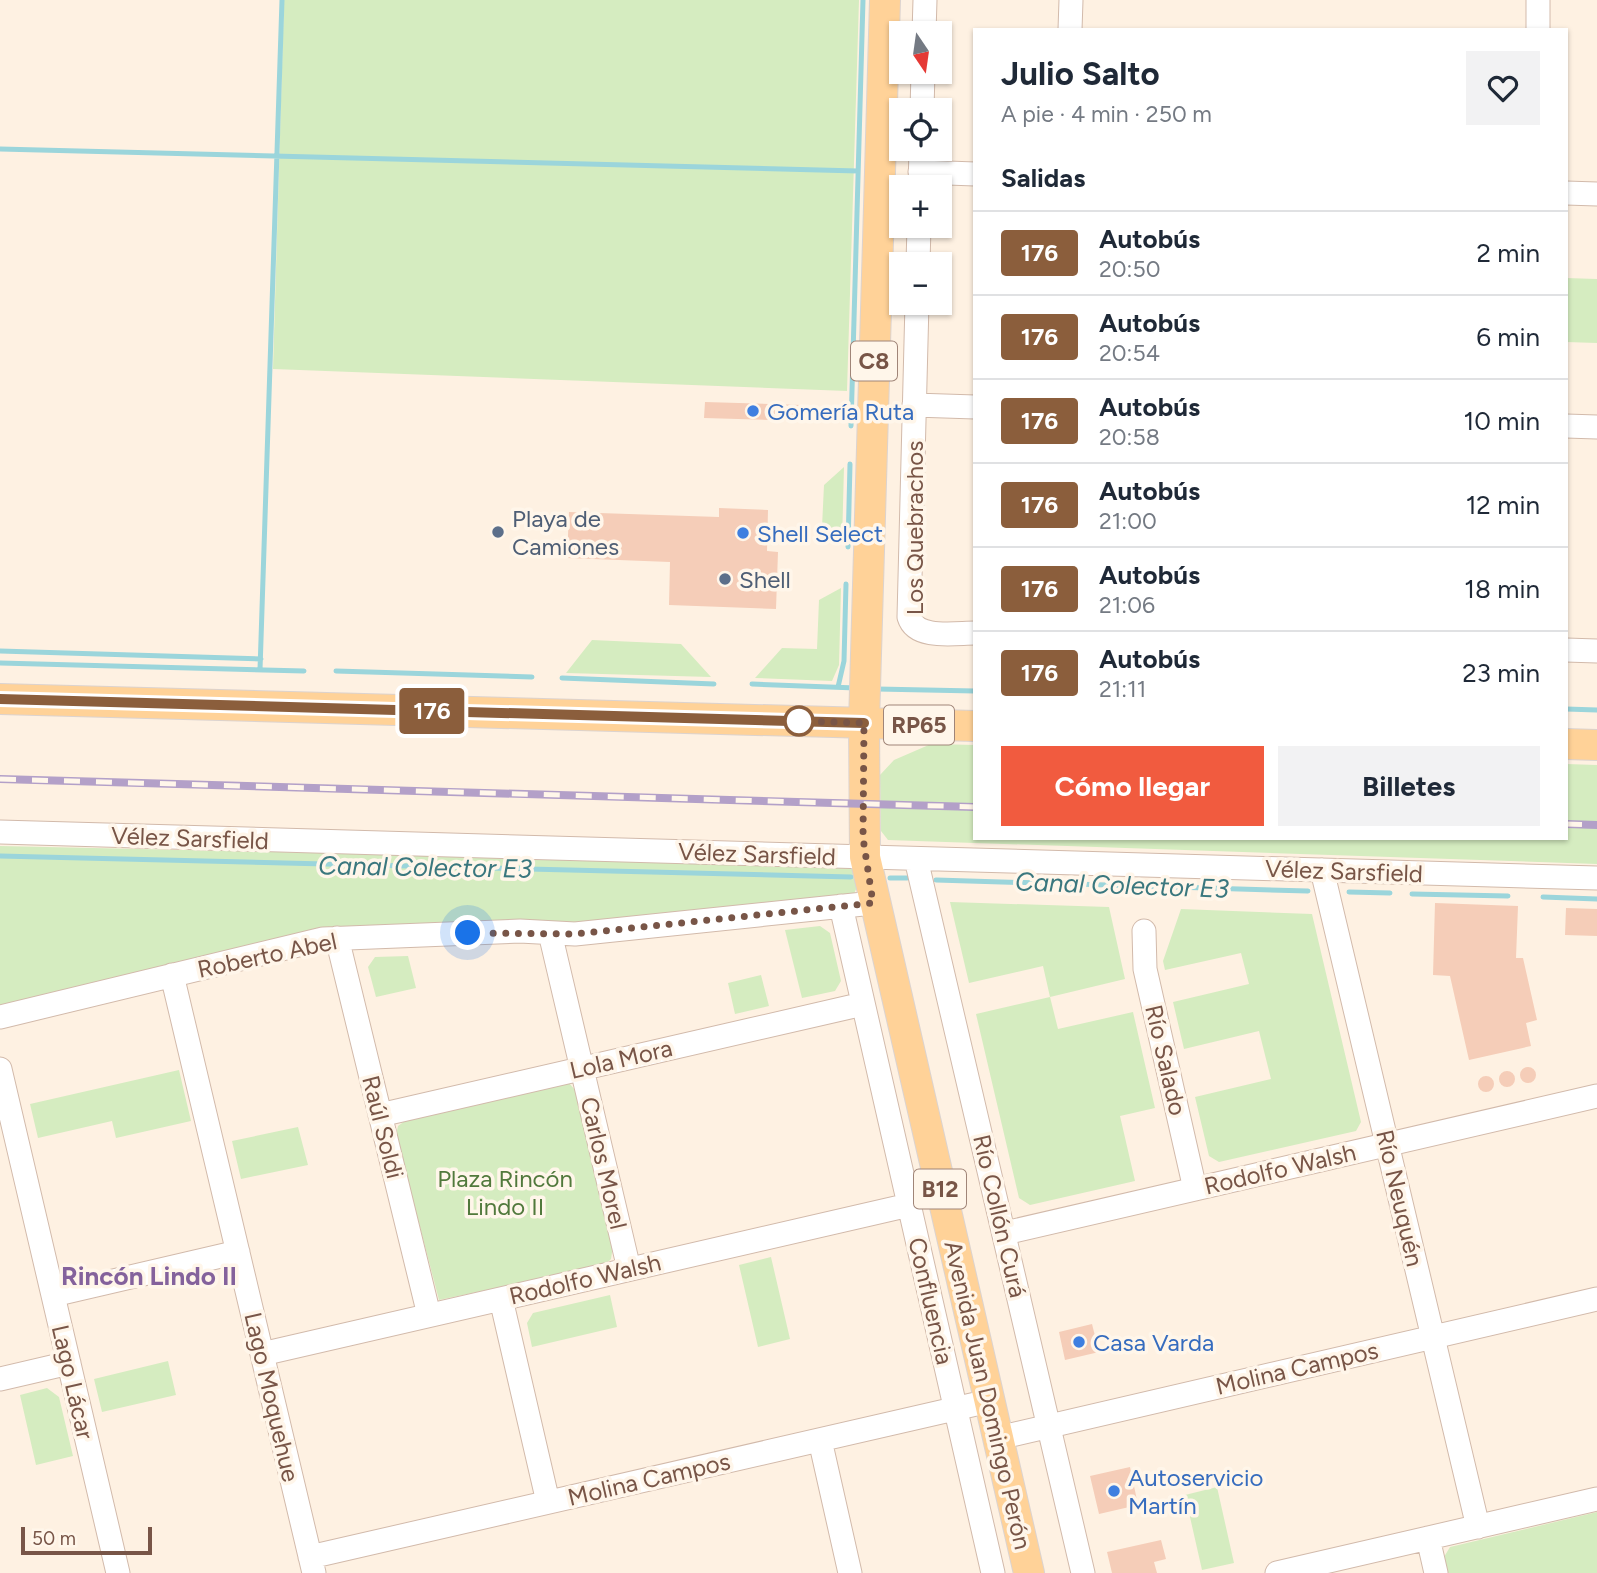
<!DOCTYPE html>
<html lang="es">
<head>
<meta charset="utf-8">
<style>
	:root { --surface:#fff; --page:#f2f2f3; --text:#1f2937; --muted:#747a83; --line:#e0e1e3; --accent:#f15b3f }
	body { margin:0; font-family:Figtree,sans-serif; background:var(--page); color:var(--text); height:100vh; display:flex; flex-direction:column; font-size:26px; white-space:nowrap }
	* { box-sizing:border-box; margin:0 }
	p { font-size:23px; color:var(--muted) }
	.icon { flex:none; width:38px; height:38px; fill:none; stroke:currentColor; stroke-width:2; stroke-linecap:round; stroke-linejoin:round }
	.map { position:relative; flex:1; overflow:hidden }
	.side { position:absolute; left:973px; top:28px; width:595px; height:812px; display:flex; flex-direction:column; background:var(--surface); border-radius:0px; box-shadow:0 2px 5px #0004 }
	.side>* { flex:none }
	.badge { padding:0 14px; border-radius:5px; font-size:24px; line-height:46px }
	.needle { width:46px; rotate:167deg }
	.tools { position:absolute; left:889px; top:21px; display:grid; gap:14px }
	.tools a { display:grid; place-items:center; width:63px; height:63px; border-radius:0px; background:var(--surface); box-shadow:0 2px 5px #0004; font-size:35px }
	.scale { position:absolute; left:21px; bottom:18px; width:131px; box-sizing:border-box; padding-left:7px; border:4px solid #785547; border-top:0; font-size:19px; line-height:24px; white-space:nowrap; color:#785547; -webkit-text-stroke:5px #fff6ea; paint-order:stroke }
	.you { position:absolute; width:35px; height:35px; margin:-18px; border:5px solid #fff; border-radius:50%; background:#1a73e8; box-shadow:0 0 0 10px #1a73e833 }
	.map>.badge { position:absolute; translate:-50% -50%; box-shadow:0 0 0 4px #fff }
	h2 { padding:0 28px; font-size:26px; line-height:63px }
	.round { display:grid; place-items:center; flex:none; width:74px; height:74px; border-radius:0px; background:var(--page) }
	.overview { display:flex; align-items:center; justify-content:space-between; height:119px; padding:0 28px }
	h1 { font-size:33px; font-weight:700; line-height:52px }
	.button { display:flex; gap:14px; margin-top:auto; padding:14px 28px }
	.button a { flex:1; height:80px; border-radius:0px; background:var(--accent); color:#fff; font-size:28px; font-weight:700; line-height:80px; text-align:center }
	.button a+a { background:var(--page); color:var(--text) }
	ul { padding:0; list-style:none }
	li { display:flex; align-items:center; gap:21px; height:84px; padding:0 28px; border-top:2px solid var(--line) }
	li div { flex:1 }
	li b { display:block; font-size:26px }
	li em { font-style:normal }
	li .badge { min-width:77px; font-weight:700; text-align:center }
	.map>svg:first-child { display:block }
	.green { fill:#d5ecc0 }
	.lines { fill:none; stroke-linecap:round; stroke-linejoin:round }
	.stream { stroke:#9bd5db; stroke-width:5 }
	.building { fill:#f5cdb8 }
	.minor-casing { stroke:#d2baab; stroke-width:25 }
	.major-casing { stroke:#dcd3cf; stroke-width:32 }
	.minor { stroke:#fff; stroke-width:23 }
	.major { stroke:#ffd298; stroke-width:30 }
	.rail-casing { stroke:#b3a0c8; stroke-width:8 }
	.rail { stroke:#fff6ea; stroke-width:5; stroke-dasharray:16; stroke-linecap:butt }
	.line-casing { stroke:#fff; stroke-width:16 }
	.line { stroke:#8b5e3c; stroke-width:10 }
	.walk { stroke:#785547; stroke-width:7; stroke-dasharray:0 12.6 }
	.shop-dot { fill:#3f7fe0; stroke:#fff6ea; stroke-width:2.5 }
	.service-dot { fill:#5c6f8a; stroke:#fff6ea; stroke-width:2.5 }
	.stop-dot { fill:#fff; stroke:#8b5e3c; stroke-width:3.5 }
	.labels { text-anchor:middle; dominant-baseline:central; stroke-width:7; stroke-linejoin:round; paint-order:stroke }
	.shield { fill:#fff6ea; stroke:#a08578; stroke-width:2 }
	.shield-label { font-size:23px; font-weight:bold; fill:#785547 }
	.shop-label { font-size:24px; fill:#366cbe; stroke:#fff6ea; text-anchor:start }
	.service-label { font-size:24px; fill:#4e5e75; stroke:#fff6ea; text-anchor:start }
	.street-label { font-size:24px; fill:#785547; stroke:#fff6ea }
	.park-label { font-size:24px; fill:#51793c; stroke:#fff6ea }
	.water-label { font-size:26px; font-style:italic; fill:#3a777e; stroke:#fff6ea }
	.neighbourhood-label { font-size:26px; font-weight:bold; fill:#84629c; stroke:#fff6ea }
</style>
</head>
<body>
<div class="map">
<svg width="1597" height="1573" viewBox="0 0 1597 1573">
	<rect width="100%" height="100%" fill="#fef1e2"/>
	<path class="green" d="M284,0H859L847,391L273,369Z
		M1566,278L1597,279V343L1566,342Z
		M844,467L842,543L822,527L824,485Z
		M841,588L839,665L832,681L755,678L782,648L817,649L819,600Z
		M592,640L681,644L711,677L566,673Z
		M931,744L975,745V838H1566V764L1597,765V864L888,840L881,831L880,775L894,760Z
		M0,846L845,864L854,869L857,887L854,894L572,926L321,929L0,1005Z
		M950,902L1109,907L1125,979L1050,997L1058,1029L1133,1012L1155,1108L1120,1116L1135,1181L1030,1205L1019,1198L976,1014L1050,997L1043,966L969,983Z
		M1181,909L1312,914L1361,1122L1356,1131L1219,1162L1209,1156L1195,1097L1271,1079L1259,1031L1184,1049L1173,1002L1249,984L1241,953L1165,970L1163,961Z
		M820,926L830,933L841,981L835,991L802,998L785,930Z
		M408,956L416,988L376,997L368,967L375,957Z
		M761,975L769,1006L735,1014L728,983Z
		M179,1070L191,1121L116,1138L112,1121L38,1138L30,1104Z
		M569,1083L575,1090L613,1246L611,1259L605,1265L439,1300L396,1135L398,1126L406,1120Z
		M298,1127L308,1165L241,1179L232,1141Z
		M771,1257L790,1339L758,1347L739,1265Z
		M610,1295L617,1327L532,1347L527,1323L533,1313Z
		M168,1361L176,1395L102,1412L94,1379Z
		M47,1388L59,1397L73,1456L36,1465L20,1395Z
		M1217,1487L1234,1563L1202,1570L1185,1495Z
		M1597,1512V1573H1447L1444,1557L1450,1547Z"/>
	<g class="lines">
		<path class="stream" d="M0,149L858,171
			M851,426L863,0
			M848,547L850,464
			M0,651L261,659
			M0,663L304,671
			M260,670L282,0
			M336,671L532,677
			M562,678L714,684
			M752,684L856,688
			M838,687L844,661L846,584
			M877,689L975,691
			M1566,709L1597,710
			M0,856L851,877
			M890,878H907
			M936,880L1308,891
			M1349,892L1390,893
			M1412,894L1508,896
			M1543,897L1597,899"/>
	</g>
	<path class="building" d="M705,402L801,405V421L704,418Z
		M719,508L768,510L767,551L778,552L776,609L669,605L670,562L567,558L569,512L719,517Z
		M1435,903L1518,906L1516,958H1523L1537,1020L1526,1023L1531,1046L1469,1060L1450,976L1433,975Z
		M1566,908L1597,909V936L1565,935Z
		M1520 1075a8 8 0 1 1 16 0a8 8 0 1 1-16 0Z
		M1499 1079a8 8 0 1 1 16 0a8 8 0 1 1-16 0Z
		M1478 1084a8 8 0 1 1 16 0a8 8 0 1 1-16 0Z
		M1092,1324L1099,1352L1065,1360L1059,1332Z
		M1130,1467L1138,1505L1099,1514L1090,1476Z
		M1161,1540L1166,1559L1154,1562L1157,1573H1112L1107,1552Z"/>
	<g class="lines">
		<defs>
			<path id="minor" d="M1070,30L1071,0
				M1538,30V0
				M924,33L925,0
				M922,110L923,72
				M920,172L975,174
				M920,187L921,149
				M1566,193L1597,194
				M918,264L919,226
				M917,303L909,617C916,640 955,633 975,633
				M914,405L975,407
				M1566,426L1597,427
				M1566,650L1597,651
				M0,832L1597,878
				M916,859L1083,1573
				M1322,870L1478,1527
				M841,906L993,1573
				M1144,931L1145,969L1195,1189
				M550,933L629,1269
				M337,938L429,1315
				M172,975L314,1573
				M0,1017L323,939L520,931L575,934L873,903
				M0,1069L118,1573
				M380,1115L863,1004
				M1005,1233L1597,1096
				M53,1295L238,1252
				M501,1299L548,1502
				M262,1354L909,1205
				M0,1379L69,1363
				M998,1438L1597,1299
				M820,1440L850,1573
				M1428,1538L1436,1573
				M310,1557L989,1401
				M1277,1573L1597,1499"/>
			<path id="major" d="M885,0L864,723L865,857L1029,1573
				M0,699L975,726
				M1566,744L1597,745"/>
		</defs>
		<use href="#minor" class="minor-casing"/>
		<use href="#major" class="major-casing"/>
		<use href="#minor" class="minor"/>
		<use href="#major" class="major"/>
		<defs>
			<path id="rail" d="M0,779L975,807
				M1566,824L1597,825"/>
		</defs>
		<use href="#rail" class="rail-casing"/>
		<use href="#rail" class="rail"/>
	</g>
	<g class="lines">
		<defs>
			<path id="line" d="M0,699L864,723"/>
		</defs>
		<use href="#line" class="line-casing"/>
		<use href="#line" class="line"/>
		<path class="walk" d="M468,933L575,934L873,903L863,838L864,723L799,721"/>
	</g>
	<g class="shop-dot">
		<circle cx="753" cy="411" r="7"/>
		<circle cx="743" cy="533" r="7"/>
		<circle cx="1079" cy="1342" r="7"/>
		<circle cx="1114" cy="1491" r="7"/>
	</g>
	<g class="service-dot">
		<circle cx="498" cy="532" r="7"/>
		<circle cx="725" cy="579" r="7"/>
	</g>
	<circle class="stop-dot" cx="799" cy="721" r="14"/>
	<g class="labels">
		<g class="shield">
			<rect x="851" y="341.5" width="46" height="39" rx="5"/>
			<rect x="884" y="705.5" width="70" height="39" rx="5"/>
			<rect x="914" y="1169.5" width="52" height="39" rx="5"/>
		</g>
		<g class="shield-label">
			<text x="874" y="361">C8</text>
			<text x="919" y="725">RP65</text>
			<text x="940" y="1189">B12</text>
		</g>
		<g class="shop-label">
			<text x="767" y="411">Gomería Ruta</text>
			<text x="757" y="533">Shell Select</text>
			<text x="1093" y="1342">Casa Varda</text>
			<text x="1128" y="1477">Autoservicio<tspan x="1128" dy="28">Martín</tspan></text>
		</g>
		<g class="service-label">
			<text x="512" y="518">Playa de<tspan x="512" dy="28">Camiones</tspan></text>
			<text x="739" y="579">Shell</text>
		</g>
		<g class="street-label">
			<text transform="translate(914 528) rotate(-90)">Los Quebrachos</text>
			<text transform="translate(190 838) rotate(2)">Vélez Sarsfield</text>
			<text transform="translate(757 854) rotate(2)">Vélez Sarsfield</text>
			<text transform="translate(1344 871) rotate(2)">Vélez Sarsfield</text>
			<text transform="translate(267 955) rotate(-12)">Roberto Abel</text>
			<text transform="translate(621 1059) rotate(-13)">Lola Mora</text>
			<text transform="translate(1166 1060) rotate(77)">Río Salado</text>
			<text transform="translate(383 1127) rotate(76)">Raúl Soldi</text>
			<text transform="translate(604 1163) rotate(77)">Carlos Morel</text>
			<text transform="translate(1280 1169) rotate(-13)">Rodolfo Walsh</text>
			<text transform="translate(1400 1198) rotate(77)">Río Neuquén</text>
			<text transform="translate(1000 1216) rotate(77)">Río Collón Curá</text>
			<text transform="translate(585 1279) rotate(-13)">Rodolfo Walsh</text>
			<text transform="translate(931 1301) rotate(77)">Confluencia</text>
			<text transform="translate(1297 1368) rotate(-13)">Molina Campos</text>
			<text transform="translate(73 1382) rotate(77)">Lago Lácar</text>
			<text transform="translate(988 1395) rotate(77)">Avenida Juan Domingo Perón</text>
			<text transform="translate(272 1397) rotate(77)">Lago Moquehue</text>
			<text transform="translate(649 1479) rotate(-13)">Molina Campos</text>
		</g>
		<g class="park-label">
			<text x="505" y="1178">Plaza Rincón<tspan x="505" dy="28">Lindo II</tspan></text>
		</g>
		<g class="water-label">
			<text transform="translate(425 867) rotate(1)">Canal Colector E3</text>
			<text transform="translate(1122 885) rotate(2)">Canal Colector E3</text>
		</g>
		<g class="neighbourhood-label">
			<text x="149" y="1276">Rincón Lindo II</text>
		</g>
	</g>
</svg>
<div class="tools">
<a><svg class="needle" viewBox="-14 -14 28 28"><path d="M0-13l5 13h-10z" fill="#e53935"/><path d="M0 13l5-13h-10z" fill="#747a83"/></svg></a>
<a><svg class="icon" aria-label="locate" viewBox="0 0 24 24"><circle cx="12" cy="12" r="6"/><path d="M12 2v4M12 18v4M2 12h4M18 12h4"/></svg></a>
<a>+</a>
<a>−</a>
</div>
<div class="scale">50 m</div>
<div class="you" style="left:468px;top:933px"></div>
<b class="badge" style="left:432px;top:711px;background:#8b5e3c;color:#fff">176</b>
<section class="side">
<div class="overview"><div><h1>Julio Salto</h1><p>A pie · 4 min · 250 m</p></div><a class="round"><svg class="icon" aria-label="heart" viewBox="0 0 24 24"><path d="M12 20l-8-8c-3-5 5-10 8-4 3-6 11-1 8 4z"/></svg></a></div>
<h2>Salidas</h2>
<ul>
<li><span class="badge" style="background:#8b5e3c;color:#fff">176</span><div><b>Autobús</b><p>20:50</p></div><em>2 min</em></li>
<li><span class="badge" style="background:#8b5e3c;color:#fff">176</span><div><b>Autobús</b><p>20:54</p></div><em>6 min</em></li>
<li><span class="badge" style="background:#8b5e3c;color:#fff">176</span><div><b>Autobús</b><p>20:58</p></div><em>10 min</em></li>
<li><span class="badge" style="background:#8b5e3c;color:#fff">176</span><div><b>Autobús</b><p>21:00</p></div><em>12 min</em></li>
<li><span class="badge" style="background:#8b5e3c;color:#fff">176</span><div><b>Autobús</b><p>21:06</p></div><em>18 min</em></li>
<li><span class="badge" style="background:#8b5e3c;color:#fff">176</span><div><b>Autobús</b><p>21:11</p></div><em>23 min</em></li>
</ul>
<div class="button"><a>Cómo llegar</a><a>Billetes</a></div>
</section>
</div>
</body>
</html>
